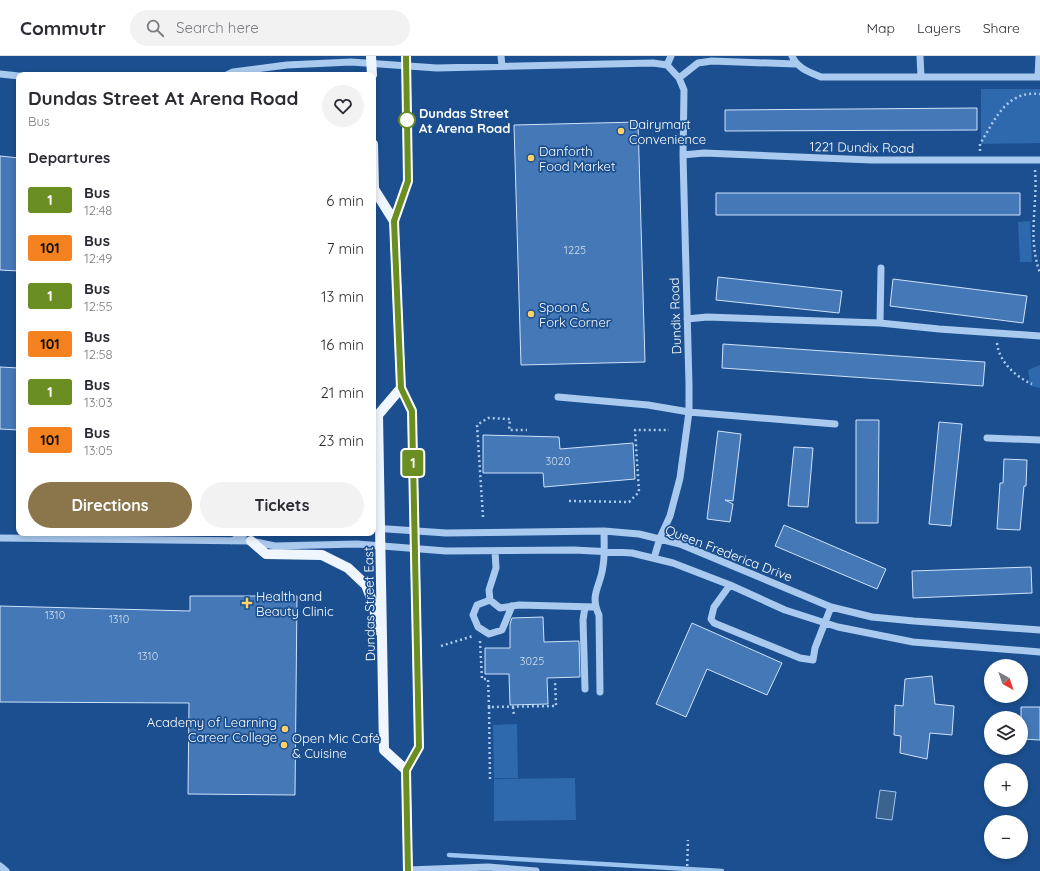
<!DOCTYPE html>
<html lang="en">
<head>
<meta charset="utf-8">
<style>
	:root { --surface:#fff; --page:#f2f2f3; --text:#2b2b33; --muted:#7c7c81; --line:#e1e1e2; --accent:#8a764a }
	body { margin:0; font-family:Quicksand,sans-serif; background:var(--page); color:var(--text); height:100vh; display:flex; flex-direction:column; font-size:15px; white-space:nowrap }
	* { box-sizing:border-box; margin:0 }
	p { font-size:13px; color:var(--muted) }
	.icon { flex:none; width:22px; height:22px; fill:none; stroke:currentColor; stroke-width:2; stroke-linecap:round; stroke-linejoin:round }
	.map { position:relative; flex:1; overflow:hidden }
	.sheet { position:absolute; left:16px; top:16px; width:360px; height:464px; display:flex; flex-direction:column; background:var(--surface); border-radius:8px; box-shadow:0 2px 6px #0003 }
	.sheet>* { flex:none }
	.badge { padding:0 8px; border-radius:3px; font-size:14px; line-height:26px }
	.needle { width:26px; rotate:140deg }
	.buttons { position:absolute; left:984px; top:603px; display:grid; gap:8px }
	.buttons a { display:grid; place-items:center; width:44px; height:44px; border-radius:50%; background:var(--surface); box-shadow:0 2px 6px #0003; font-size:20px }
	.map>.badge { position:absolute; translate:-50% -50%; box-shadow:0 0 0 2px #fff }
	h2 { padding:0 12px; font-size:15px; line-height:36px }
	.round { display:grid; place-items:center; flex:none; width:42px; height:42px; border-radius:21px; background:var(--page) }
	.overview { display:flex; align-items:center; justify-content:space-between; height:68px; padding:0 12px }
	h1 { font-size:19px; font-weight:700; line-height:30px }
	.primary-button { display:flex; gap:8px; margin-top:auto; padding:8px 12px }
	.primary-button a { flex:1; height:46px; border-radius:24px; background:var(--accent); color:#fff; font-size:16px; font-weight:700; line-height:46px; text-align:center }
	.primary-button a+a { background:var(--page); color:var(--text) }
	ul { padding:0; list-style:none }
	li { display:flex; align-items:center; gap:12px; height:48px; padding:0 12px }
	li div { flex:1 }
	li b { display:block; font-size:15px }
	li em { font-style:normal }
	li .badge { min-width:44px; font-weight:700; text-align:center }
	header { display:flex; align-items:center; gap:24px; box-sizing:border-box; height:56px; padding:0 20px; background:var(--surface); border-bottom:1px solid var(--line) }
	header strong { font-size:19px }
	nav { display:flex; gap:22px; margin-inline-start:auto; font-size:14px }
	.search { width:280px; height:36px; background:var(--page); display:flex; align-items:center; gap:10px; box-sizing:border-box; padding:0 14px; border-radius:22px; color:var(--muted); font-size:15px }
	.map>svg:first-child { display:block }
	.green { fill:#2e69ad }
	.water { fill:#3c6290; stroke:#9cc4f0 }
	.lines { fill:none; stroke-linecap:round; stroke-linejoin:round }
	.stream { stroke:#9cc4f0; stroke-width:4.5 }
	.building { fill:#4478b7; stroke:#cfe3fa }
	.path { stroke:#a9c9ee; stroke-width:2.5; stroke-dasharray:2 3; stroke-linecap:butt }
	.minor { stroke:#a9c9ee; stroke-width:7 }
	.major { stroke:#f0f6ff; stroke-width:10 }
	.line-casing { stroke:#fff; stroke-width:9 }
	.line { stroke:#6b8e23; stroke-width:6 }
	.stop-dot { fill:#fff; stroke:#6b8e23; stroke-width:2 }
	.poi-dot { fill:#ffd166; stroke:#1b4f8f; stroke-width:1.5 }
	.labels { text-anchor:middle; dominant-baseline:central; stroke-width:3.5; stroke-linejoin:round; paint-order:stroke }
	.number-label { font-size:11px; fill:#d0dded }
	.stop-label { font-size:13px; font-weight:bold; fill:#fff; stroke:#1b4f8f; text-anchor:start }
	.poi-label { font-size:13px; fill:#fff; stroke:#1b4f8f; text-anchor:start }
	.street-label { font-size:13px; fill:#fff; stroke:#1b4f8f }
</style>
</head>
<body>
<header>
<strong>Commutr</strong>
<div class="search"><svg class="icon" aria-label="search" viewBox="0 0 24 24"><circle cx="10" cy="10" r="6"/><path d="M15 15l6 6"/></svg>Search here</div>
<nav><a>Map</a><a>Layers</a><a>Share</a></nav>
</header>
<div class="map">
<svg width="1040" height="815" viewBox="0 0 1040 815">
	<rect width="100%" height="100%" fill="#1b4f8f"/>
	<path class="green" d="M1040,33V87L981,88V33Z
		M1030,165L1032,206H1020L1018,166Z
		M1040,309V332L1030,330L1028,314Z
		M517,668L518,722H494L493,669Z
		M575,722L576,764L494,765V723Z"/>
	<path class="water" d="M880,734L896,736L892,764L876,762Z"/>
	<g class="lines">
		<path class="stream" d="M449,799L722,815"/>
	</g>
	<path class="building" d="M977,52V74L725,75V54Z
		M638,66L645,306L521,309L514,69Z
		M0,100L19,102V215L0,214Z
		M716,137H1020V159H716Z
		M718,221L842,235L839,257L716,244Z
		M893,223L1027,240L1023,267L890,250Z
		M723,288L985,306L983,330L722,312Z
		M0,311L19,312V374L0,373Z
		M856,364H879L878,467H856Z
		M939,366L962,368L951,470L929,468Z
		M718,375L741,378L733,445L725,444L733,448L730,466L707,463Z
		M483,379L559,381L560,393L633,387L635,423L544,431L543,417H483Z
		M794,391L813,392L808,451L788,450Z
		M1004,403L1027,404L1026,430H1024L1020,474L997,473L1000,427H1003Z
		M784,469L886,513L877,533L775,490Z
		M1031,511L1032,537L913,542L912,515Z
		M190,540H297L295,739L188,738L189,647L0,646V550L190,555Z
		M543,561L544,586L579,585L580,621L547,622L548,648L510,649L509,618H485V592H510V568L512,562Z
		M692,567L782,607L767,639L707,613L686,661L656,648Z
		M932,620L935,648L954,650L952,679L930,677L927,703L900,697L901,680L894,679L895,649L903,650L905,623Z
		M1021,651H1040V684L1021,683Z"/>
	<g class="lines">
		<path class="path" d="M980,95V88C995,64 1006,34 1040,38
			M1035,114C1038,150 1027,181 1040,217
			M997,287C999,306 1016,321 1032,328
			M569,445L629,446L639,436L635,374H669
			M483,461L477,369L488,362L510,363L509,374H527
			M480,585L482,623H488L489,651L556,650L555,624
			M441,590L473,580
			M489,651L490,723
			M513,651L514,660
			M687,815L688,784"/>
		<path class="minor" d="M501,0L502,10
			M792,0C797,12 809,16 821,21H1040
			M920,0L921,21
			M667,9L671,0
			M0,18L19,20
			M227,19L233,16L287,9L351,6L437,12L653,7L667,9L679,22L684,34L683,99L689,329V356L680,422L670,460L660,482L654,502
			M1038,21L1039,0
			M679,22L698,7L712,5L795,8
			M683,99L704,97L871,104H1040
			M687,263L707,261L880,267L939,273L1040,280
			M880,267L881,212
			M558,341L648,349L689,356L835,368
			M987,382L1040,384
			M373,472L446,477L604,475L639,478L680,488L831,551L872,561L914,565L1040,574
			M0,482L251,485L275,490L357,488L446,495L574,494L632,497L673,507L730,529L785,554L838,571L913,586L1040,596
			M232,485L246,477
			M495,495L496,512L489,534L490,544L477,549L473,559L478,571L489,578L502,574L512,550
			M730,529L714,551L711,563L714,567L800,602L813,604L815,592L831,551
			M490,544L500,552L519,549L595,551
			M585,633L583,564L585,551
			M600,636L599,559C589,538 601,530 603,510C605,499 604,487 604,475
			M0,810L6,815
			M408,814L488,811L536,815"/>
		<path class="major" d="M371,0L372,19
			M406,0L408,125L394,165L401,332L412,355L419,691L406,714L408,815
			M373,88L374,133L394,165
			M401,332L378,359L384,694L406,714
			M251,485L266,498L322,499L348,512L366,529L374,550L377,574"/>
	</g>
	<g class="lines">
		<defs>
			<path id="line" d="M406,0L408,125L394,165L401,332L412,355L419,691L406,714L408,815"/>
		</defs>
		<use href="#line" class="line-casing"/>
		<use href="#line" class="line"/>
	</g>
	<circle class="stop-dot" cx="407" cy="64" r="8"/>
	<g class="poi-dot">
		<circle cx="621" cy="75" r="4"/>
		<circle cx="531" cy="102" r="4"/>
		<circle cx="531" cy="258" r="4"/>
		<path d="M245 541h4v4h4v4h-4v4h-4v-4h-4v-4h4z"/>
		<circle cx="285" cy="673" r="4"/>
		<circle cx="284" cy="689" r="4"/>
	</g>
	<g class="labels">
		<g class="number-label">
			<text x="575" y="194">1225</text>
			<text x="558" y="405">3020</text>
			<text x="55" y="559">1310</text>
			<text x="119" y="563">1310</text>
			<text x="148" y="600">1310</text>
			<text x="532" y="605">3025</text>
		</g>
		<g class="stop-label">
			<text x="419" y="57">Dundas Street<tspan x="419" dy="15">At Arena Road</tspan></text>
		</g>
		<g class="poi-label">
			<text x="629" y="68">Dairymart<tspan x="629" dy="15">Convenience</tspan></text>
			<text x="539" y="95">Danforth<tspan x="539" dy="15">Food Market</tspan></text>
			<text x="539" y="251">Spoon &amp;<tspan x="539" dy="15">Fork Corner</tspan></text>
			<text x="256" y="540">Health and<tspan x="256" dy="15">Beauty Clinic</tspan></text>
			<text x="277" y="666" text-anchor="end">Academy of Learning<tspan x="277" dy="15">Career College</tspan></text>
			<text x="292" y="682">Open Mic Café<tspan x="292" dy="15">&amp; Cuisine</tspan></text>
		</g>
		<g class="street-label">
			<text transform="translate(862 91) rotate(1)">1221 Dundix Road</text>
			<text transform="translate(675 260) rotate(-92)">Dundix Road</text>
			<text transform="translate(729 497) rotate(21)">Queen Frederica Drive</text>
			<text transform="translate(369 548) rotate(-91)">Dundas Street East</text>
		</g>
	</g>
</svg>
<div class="buttons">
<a><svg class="needle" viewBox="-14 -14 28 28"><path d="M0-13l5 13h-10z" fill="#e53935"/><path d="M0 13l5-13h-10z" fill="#7c7c81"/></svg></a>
<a><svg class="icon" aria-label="layers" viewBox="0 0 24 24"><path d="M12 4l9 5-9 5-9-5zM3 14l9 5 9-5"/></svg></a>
<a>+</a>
<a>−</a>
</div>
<b class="badge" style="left:413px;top:407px;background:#6b8e23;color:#fff">1</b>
<section class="sheet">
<div class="overview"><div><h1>Dundas Street At Arena Road</h1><p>Bus</p></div><a class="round"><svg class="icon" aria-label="heart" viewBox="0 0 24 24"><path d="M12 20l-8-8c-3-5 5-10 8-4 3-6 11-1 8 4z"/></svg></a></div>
<h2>Departures</h2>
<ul>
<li><span class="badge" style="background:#6b8e23;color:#fff">1</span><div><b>Bus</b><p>12:48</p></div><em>6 min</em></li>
<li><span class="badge" style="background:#f58220;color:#111">101</span><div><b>Bus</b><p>12:49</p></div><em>7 min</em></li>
<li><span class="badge" style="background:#6b8e23;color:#fff">1</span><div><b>Bus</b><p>12:55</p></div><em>13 min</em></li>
<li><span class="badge" style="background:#f58220;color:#111">101</span><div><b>Bus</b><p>12:58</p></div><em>16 min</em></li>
<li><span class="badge" style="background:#6b8e23;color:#fff">1</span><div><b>Bus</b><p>13:03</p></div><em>21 min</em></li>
<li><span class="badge" style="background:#f58220;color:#111">101</span><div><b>Bus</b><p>13:05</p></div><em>23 min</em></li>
</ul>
<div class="primary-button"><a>Directions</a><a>Tickets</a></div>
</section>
</div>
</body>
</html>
